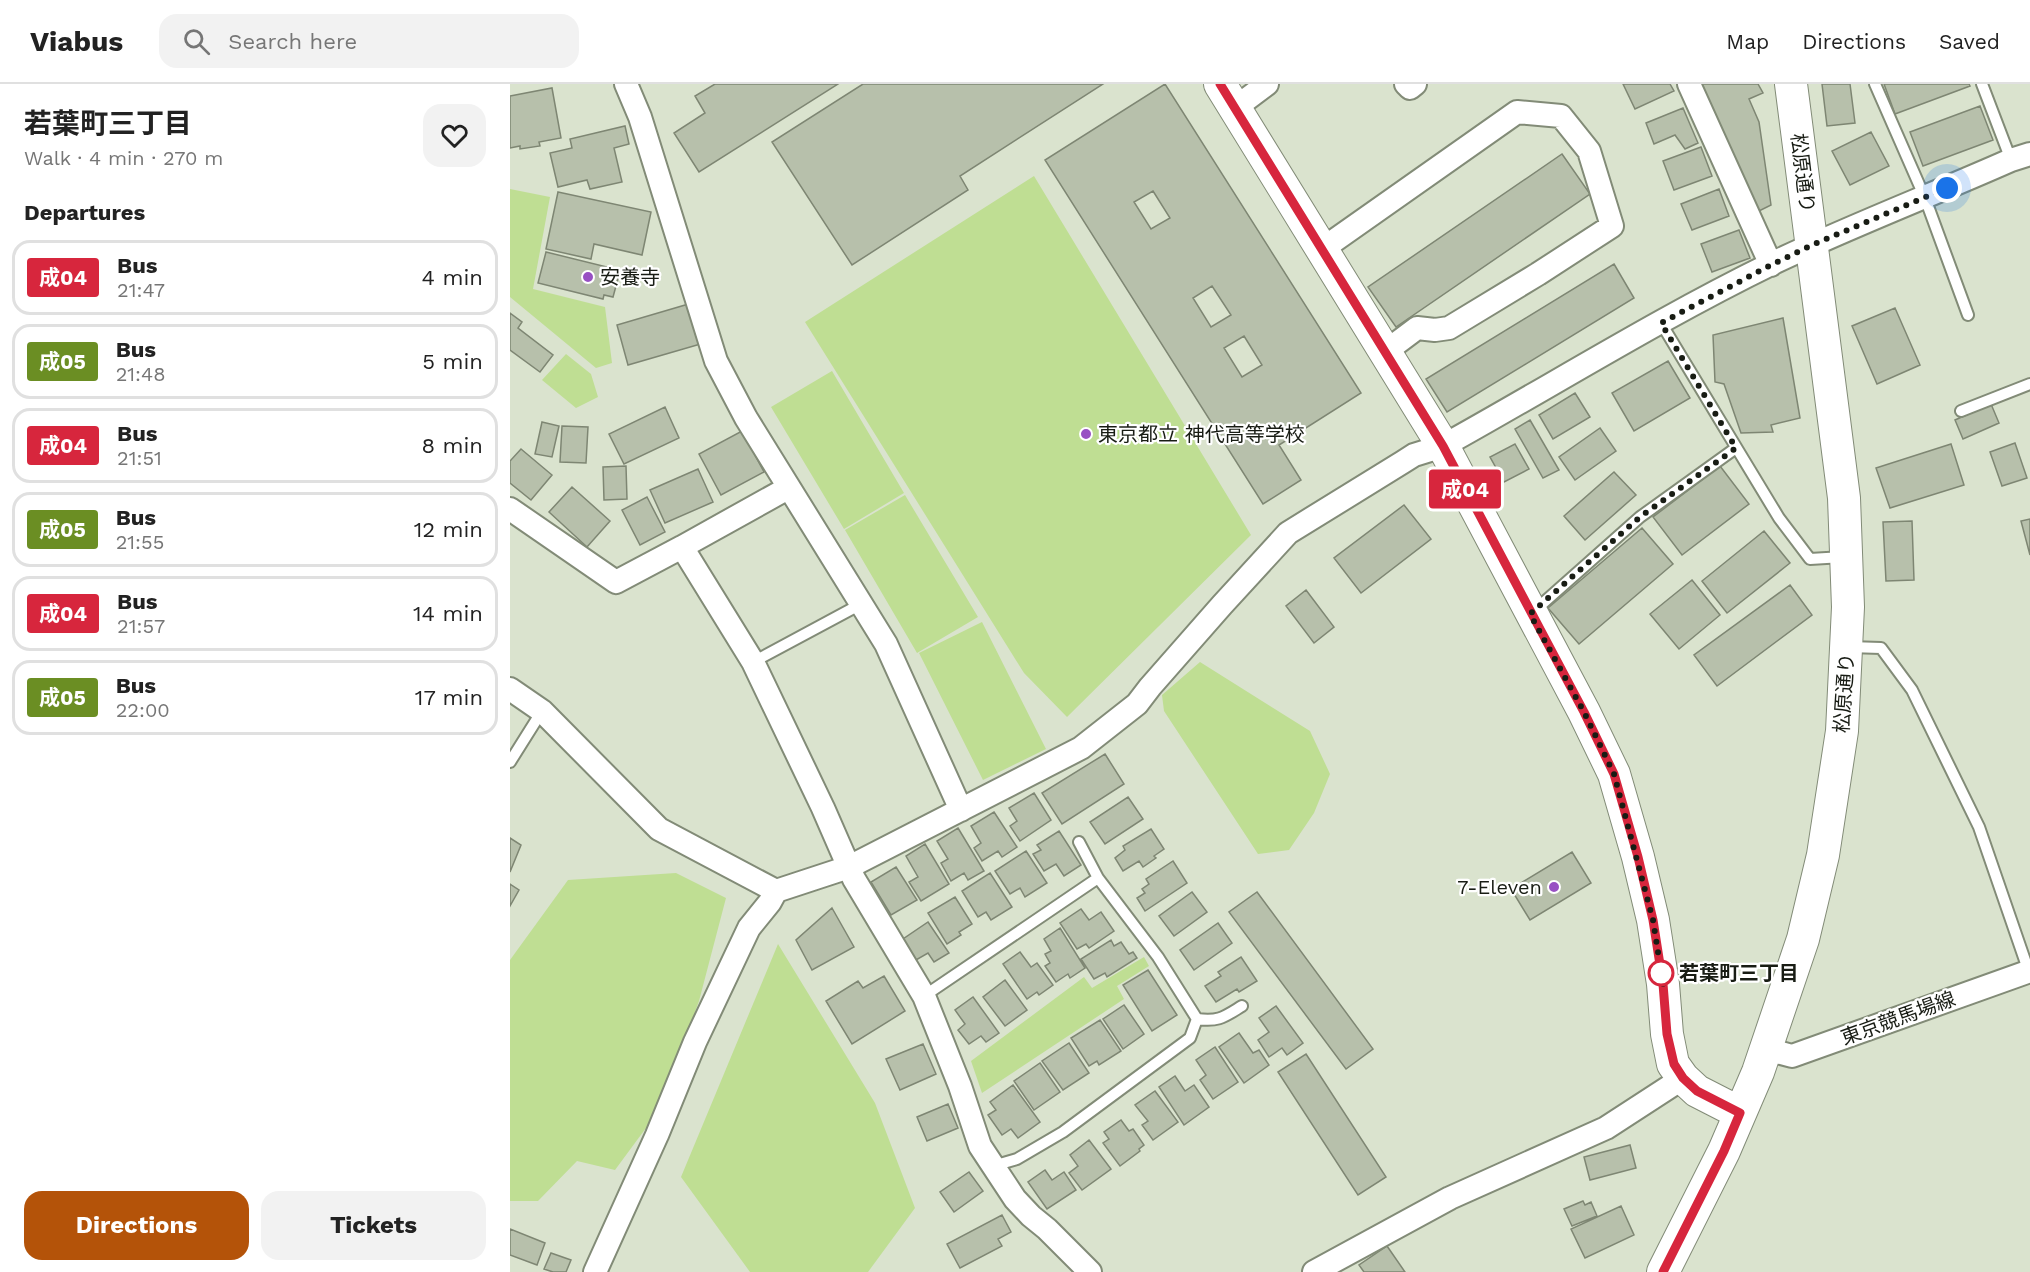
<!DOCTYPE html>
<html lang="en">
<head>
<meta charset="utf-8">
<style>
	:root { --surface:#fff; --page:#f2f2f2; --text:#222; --muted:#767676; --line:#e0e0e0; --accent:#b45309 }
	body { margin:0; font-family:"Work Sans","Noto Sans JP",sans-serif; background:var(--page); color:var(--text); height:100vh; display:flex; flex-direction:column; font-size:22px; white-space:nowrap }
	* { box-sizing:border-box; margin:0 }
	p { font-size:20px; color:var(--muted) }
	.icon { flex:none; width:33px; height:33px; fill:none; stroke:currentColor; stroke-width:2; stroke-linecap:round; stroke-linejoin:round }
	.map { position:relative; flex:1; overflow:hidden }
	.sheet { display:flex; flex-direction:column; background:var(--surface); width:510px }
	.sheet>* { flex:none }
	.badge { padding:0 12px; border-radius:4px; font-size:21px; line-height:39px }
	.you { position:absolute; width:30px; height:30px; margin:-15px; border:4px solid #fff; border-radius:50%; background:#1a73e8; box-shadow:0 0 0 9px #1a73e833 }
	.map>.badge { position:absolute; translate:-50% -50%; box-shadow:0 0 0 3px #fff }
	h2 { padding:0 24px; font-size:22px; line-height:54px }
	.round { display:grid; place-items:center; flex:none; width:63px; height:63px; border-radius:18px; background:var(--page) }
	.overview { display:flex; align-items:center; justify-content:space-between; height:102px; padding:0 24px }
	h1 { font-size:28px; font-weight:700; line-height:45px }
	.button { display:flex; gap:12px; margin-top:auto; padding:12px 24px }
	.button a { flex:1; height:69px; border-radius:18px; background:var(--accent); color:#fff; font-size:24px; font-weight:700; line-height:69px; text-align:center }
	.button a+a { background:var(--page); color:var(--text) }
	ul { padding:0; list-style:none }
	li { display:flex; align-items:center; gap:18px; height:75px; margin:0 12px 9px; padding:0 12px; border:3px solid var(--line); border-radius:18px }
	li div { flex:1 }
	li b { display:block; font-size:22px }
	li em { font-style:normal }
	li .badge { min-width:66px; font-weight:700; text-align:center }
	header { display:flex; align-items:center; gap:36px; box-sizing:border-box; height:84px; padding:0 30px; background:var(--surface); border-bottom:2px solid var(--line) }
	header strong { font-size:28px }
	nav { display:flex; gap:33px; margin-inline-start:auto; font-size:21px }
	.search { width:420px; height:54px; background:var(--page); display:flex; align-items:center; gap:15px; box-sizing:border-box; padding:0 21px; border-radius:18px; color:var(--muted); font-size:22px }
	main { display:flex; flex:1; min-height:0 }
	.map>svg:first-child { display:block }
	.green { fill:#bfde93 }
	.building { fill:#b7c0ab; stroke:#7e8673; stroke-width:1.5; fill-rule:evenodd }
	.lines { fill:none; stroke-linecap:round; stroke-linejoin:round }
	.lane-casing { stroke:#828b77; stroke-width:14 }
	.street-casing { stroke:#828b77; stroke-width:26 }
	.secondary-casing { stroke:#828b77; stroke-width:34 }
	.lane { stroke:#fff; stroke-width:10 }
	.street { stroke:#fff; stroke-width:22 }
	.secondary { stroke:#fff; stroke-width:32 }
	.line-casing { stroke:#fff; stroke-width:14 }
	.line { stroke:#d7263d; stroke-width:9 }
	.walk { stroke:#181c14; stroke-width:6; stroke-dasharray:0 10.8 }
	.poi-dot { fill:#9850c3; stroke:#fff; stroke-width:2 }
	.stop-dot { fill:#fff; stroke:#d7263d; stroke-width:3 }
	.labels { text-anchor:middle; dominant-baseline:central; stroke-width:4.5; stroke-linejoin:round; paint-order:stroke }
	.street-label { font-size:20px; fill:#181c14; stroke:#fff }
	.poi-label { font-size:20px; fill:#181c14; stroke:#fff; text-anchor:start }
	.stop-label { font-size:20px; font-weight:bold; fill:#181c14; stroke:#fff; text-anchor:start }
</style>
</head>
<body>
<header>
<strong>Viabus</strong>
<div class="search"><svg class="icon" aria-label="search" viewBox="0 0 24 24"><circle cx="10" cy="10" r="6"/><path d="M15 15l6 6"/></svg>Search here</div>
<nav><a>Map</a><a>Directions</a><a>Saved</a></nav>
</header>
<main>
<section class="sheet">
<div class="overview"><div><h1>若葉町三丁目</h1><p>Walk · 4 min · 270 m</p></div><a class="round"><svg class="icon" aria-label="heart" viewBox="0 0 24 24"><path d="M12 20l-8-8c-3-5 5-10 8-4 3-6 11-1 8 4z"/></svg></a></div>
<h2>Departures</h2>
<ul>
<li><span class="badge" style="background:#d7263d;color:#fff">成04</span><div><b>Bus</b><p>21:47</p></div><em>4 min</em></li>
<li><span class="badge" style="background:#6b8e23;color:#fff">成05</span><div><b>Bus</b><p>21:48</p></div><em>5 min</em></li>
<li><span class="badge" style="background:#d7263d;color:#fff">成04</span><div><b>Bus</b><p>21:51</p></div><em>8 min</em></li>
<li><span class="badge" style="background:#6b8e23;color:#fff">成05</span><div><b>Bus</b><p>21:55</p></div><em>12 min</em></li>
<li><span class="badge" style="background:#d7263d;color:#fff">成04</span><div><b>Bus</b><p>21:57</p></div><em>14 min</em></li>
<li><span class="badge" style="background:#6b8e23;color:#fff">成05</span><div><b>Bus</b><p>22:00</p></div><em>17 min</em></li>
</ul>
<div class="button"><a>Directions</a><a>Tickets</a></div>
</section>
<div class="map">
<svg width="1520" height="1188" viewBox="0 0 1520 1188">
	<rect width="100%" height="100%" fill="#dae3ce"/>
	<path class="green" d="M524,92L741,451L557,633L514,589L295,238Z
		M0,105L40,113L23,205L95,223L102,279L86,284L0,213Z
		M56,270L81,290L88,313L66,324L32,296Z
		M322,287L394,409L334,445L261,323Z
		M395,411L468,533L407,569L335,446Z
		M472,538L536,665L473,696L409,569Z
		M690,578L800,647L820,690L804,729L779,766L748,770L654,627L652,611Z
		M166,789L216,814L189,917L150,1025L105,1086L67,1077L28,1117H0V876L58,796Z
		M268,860L365,1019L405,1124L358,1188H240L171,1093Z
		M634,873L639,882L607,902L614,915L472,1009L461,977L574,893L582,904Z"/>
	<path class="building" d="M205,0H328L189,88L164,49L195,29L185,12Z
		M353,0H593L450,92L458,106L342,181L262,58Z
		M655,0L851,309L769,361L791,396L753,420L535,76ZM643,107L660,134L641,145L624,118ZM702,202L721,231L701,243L683,214ZM734,252L752,281L732,293L714,264Z
		M1113,0H1160L1164,7L1125,25Z
		M1188,0H1248L1253,9L1239,15L1249,38L1261,121L1247,128Z
		M1312,0H1340L1345,39L1317,42Z
		M1374,0H1459L1460,2L1385,30Z
		M42,4L51,54L29,58L30,62L10,65V62L0,64V12Z
		M1470,22L1483,56L1413,82L1400,48Z
		M1173,24L1188,59L1175,65L1165,51L1144,60L1136,39Z
		M115,42L119,60L104,64L112,98L80,105L77,96L48,103L40,69L62,64L60,55Z
		M1361,48L1379,82L1340,101L1322,67Z
		M1191,63L1202,92L1164,106L1153,77Z
		M1052,70L1080,110L886,243L858,203Z
		M1209,105L1219,132L1182,146L1171,120Z
		M48,108L141,128L132,171L84,160L81,175L36,165Z
		M1229,146L1240,174L1202,188L1191,160Z
		M36,168L101,184L100,189L109,191L103,213L94,211L93,215L28,199Z
		M1104,180L1124,214L937,328L916,295Z
		M182,219L194,259L118,281L107,241Z
		M1385,224L1410,281L1367,300L1342,242Z
		M0,229L12,238L8,244L43,271L30,288L0,266Z
		M1273,234L1290,334L1261,341L1263,348L1231,349L1214,300L1205,298L1203,251Z
		M1158,277L1180,314L1124,347L1102,309Z
		M1065,309L1080,333L1043,355L1029,331Z
		M1481,320L1489,339L1453,355L1445,336Z
		M155,323L169,354L114,380L99,350Z
		M1020,336L1049,386L1033,394L1005,345Z
		M32,338L49,342L42,373L25,370Z
		M52,342L78,343L76,379L50,378Z
		M1090,344L1106,367L1065,396L1049,373Z
		M232,347L254,388L211,411L189,370Z
		M1505,359L1517,394L1492,402L1480,368Z
		M1005,360L1019,385L994,398L980,373Z
		M1441,360L1454,401L1380,424L1366,384Z
		M11,365L42,391L21,416L0,399V377Z
		M116,382L117,415L94,416L93,383Z
		M1210,382L1239,420L1172,471L1143,433Z
		M188,385L203,418L155,439L140,406Z
		M1104,388L1126,411L1075,456L1054,432Z
		M62,403L100,437L77,463L39,428Z
		M137,413L155,448L130,461L112,426Z
		M894,421L921,455L851,509L824,474Z
		M1520,435V471L1511,437Z
		M1402,437L1404,496L1376,497L1373,438Z
		M1132,444L1163,480L1069,560L1038,524Z
		M1254,447L1280,479L1217,529L1192,497Z
		M1182,496L1210,531L1169,565L1140,530Z
		M1280,501L1302,531L1207,602L1184,571Z
		M796,506L824,543L804,559L776,522Z
		M595,670L614,700L552,740L532,709Z
		M524,709L541,736L510,757L500,742L507,737L499,724Z
		M618,713L633,735L595,760L580,738Z
		M484,728L507,763L492,773L488,767L472,777L464,764L471,759L461,742Z
		M448,744L474,787L458,796L454,789L441,797L431,779L438,775L427,757Z
		M641,745L654,765L644,772L646,774L633,783L629,777L613,787L605,774L615,766L613,762Z
		M549,747L571,781L554,792L546,780L534,787L523,770L531,766L527,761Z
		M0,754L11,761L0,788Z
		M415,760L439,800L411,817L399,798L408,793L396,772Z
		M516,767L537,799L515,813L510,804L500,810L485,787Z
		M1062,768L1081,799L1020,836L1001,805Z
		M663,777L677,799L635,827L627,814L635,809L632,805L639,800L636,795Z
		M386,783L407,816L381,831L361,798Z
		M480,789L502,823L481,836L476,828L468,833L452,807Z
		M0,800L9,806L0,822Z
		M682,808L697,828L664,852L649,832Z
		M747,808L863,965L836,985L719,828Z
		M445,813L462,840L449,848L451,851L437,860L418,829Z
		M322,824L344,863L302,886L286,856Z
		M571,825L579,836L591,828L604,847L579,864L576,860L567,865L550,839Z
		M418,838L439,869L424,878L418,869L406,876L393,855Z
		M708,839L722,859L684,886L670,866Z
		M550,844L575,884L560,894L558,890L546,898L535,882L540,879L535,870L541,867L534,855Z
		M601,856L604,862L611,858L619,870L623,868L627,874L597,893L595,889L584,895L571,875Z
		M510,868L521,883L527,879L543,901L529,911L527,908L517,915L493,880Z
		M731,873L747,897L729,908L727,905L706,918L695,902L711,892L708,888Z
		M638,886L667,931L642,947L613,901Z
		M374,892L395,927L342,960L316,917L348,897L353,904Z
		M495,896L517,926L495,942L473,913Z
		M463,913L489,949L476,958L471,952L459,960L448,946L455,940L445,926Z
		M614,921L634,950L613,965L593,935Z
		M766,922L793,959L777,971L772,964L759,973L748,956L759,948L749,934Z
		M590,936L611,967L589,981L587,977L579,982L561,954Z
		M729,949L743,969L749,966L759,981L734,999L709,963Z
		M559,959L579,989L553,1006L532,977Z
		M413,960L426,990L390,1006L376,975Z
		M705,963L728,998L703,1015L690,996L696,991L686,976Z
		M796,970L876,1093L848,1111L768,988Z
		M530,979L550,1008L524,1026L504,997Z
		M665,992L675,1007L684,1001L699,1023L674,1041L649,1003Z
		M503,1001L530,1038L508,1054L501,1045L492,1051L478,1031L486,1026L480,1018Z
		M645,1007L668,1038L643,1056L632,1041L638,1037L625,1021Z
		M438,1020L448,1044L417,1057L407,1033Z
		M611,1036L619,1047L623,1045L634,1061L629,1065L630,1067L610,1082L593,1059L599,1055L594,1048Z
		M579,1056L601,1085L572,1106L559,1089L568,1082L560,1071Z
		M1120,1061L1126,1084L1080,1096L1074,1073Z
		M535,1086L542,1096L554,1088L566,1106L537,1125L518,1098Z
		M459,1088L473,1107L444,1128L430,1108Z
		M1073,1117L1075,1121L1081,1118L1087,1132L1062,1142L1054,1125Z
		M1111,1122L1124,1151L1075,1174L1061,1145Z
		M492,1131L501,1148L488,1155L492,1162L450,1184L437,1160Z
		M0,1145L35,1159L27,1181L0,1171Z
		M877,1162L895,1188H854L849,1181Z
		M41,1169L61,1176L56,1188H43L34,1185Z"/>
	<g class="lines">
		<defs>
			<path id="lane" d="M1365,0L1415,114L1458,231
				M1472,0L1501,76
				M1151,239L1269,434L1300,475L1333,473
				M1451,327L1520,300
				M1023,528L1130,433L1226,364
				M1339,563L1371,564L1402,606L1469,743L1519,888
				M243,578L351,520
				M0,678L32,627
				M569,758L588,794
				M414,912L588,794L648,873L687,935L680,954L553,1048L507,1075L483,1082
				M687,935C709,938 714,933 732,922"/>
			<path id="street" d="M116,0L130,33L206,277L236,334L376,560L451,726
				M896,0L900,4L905,0
				M1179,0L1261,181
				M725,24L757,0
				M811,166L1007,28L1051,32L1079,67L1102,142L1028,190L939,244L925,246L907,244L875,268
				M278,404L172,463L243,578L313,724L344,795L414,912L450,1002L470,1062L505,1115L521,1132L537,1145L580,1188
				M0,425L106,498L172,463
				M0,605L32,627L149,745L266,807L339,783L571,664L627,620L640,603L712,521L778,449L893,378L904,371L933,362C1043,301 1150,234 1263,179C1341,142 1422,111 1501,76L1520,70
				M1256,965L1282,972L1520,887
				M85,1188L147,1051L185,958L239,844L260,818L266,807
				M804,1188L940,1114L1096,1044L1173,994"/>
			<path id="secondary" d="M710,0L933,362L1074,628L1104,690L1128,773L1143,836L1153,900L1157,950L1163,980L1173,994L1187,1007L1230,1029
				M1153,1188L1214,1067L1248,988L1293,855L1313,771L1332,647L1338,523L1334,414L1281,0"/>
		</defs>
		<use href="#lane" class="lane-casing"/>
		<use href="#street" class="street-casing"/>
		<use href="#secondary" class="secondary-casing"/>
		<use href="#lane" class="lane"/>
		<use href="#street" class="street"/>
		<use href="#secondary" class="secondary"/>
	</g>
	<g class="lines">
		<defs>
			<path id="line" d="M710,0L933,362L1074,628L1104,690L1128,773L1143,836L1153,900L1157,950L1164,980L1173,994L1187,1007L1230,1029L1214,1067L1153,1188"/>
		</defs>
		<use href="#line" class="line-casing"/>
		<use href="#line" class="line"/>
		<path class="walk" d="M1151,889L1153,900L1143,836L1104,690L1074,628L1020,530L1130,433L1226,364L1151,239L1261,181L1302,161L1437,104"/>
	</g>
	<g class="poi-dot">
		<circle cx="78" cy="193" r="6"/>
		<circle cx="576" cy="350" r="6"/>
		<circle cx="1044" cy="803" r="6"/>
	</g>
	<circle class="stop-dot" cx="1151" cy="889" r="12"/>
	<g class="labels">
		<g class="street-label">
			<text transform="translate(1293 89) rotate(83)">松原通り</text>
			<text transform="translate(1334 609) rotate(-86)">松原通り</text>
			<text transform="translate(1388 934) rotate(-20)">東京競馬場線</text>
		</g>
		<g class="poi-label">
			<text x="90" y="193">安養寺</text>
			<text x="588" y="350">東京都立 神代高等学校</text>
			<text x="1032" y="803" text-anchor="end">7-Eleven</text>
		</g>
		<g class="stop-label">
			<text x="1169" y="889">若葉町三丁目</text>
		</g>
	</g>
</svg>
<div class="you" style="left:1437px;top:104px"></div>
<b class="badge" style="left:955px;top:405px;background:#d7263d;color:#fff">成04</b>
</div>
</main>
</body>
</html>
